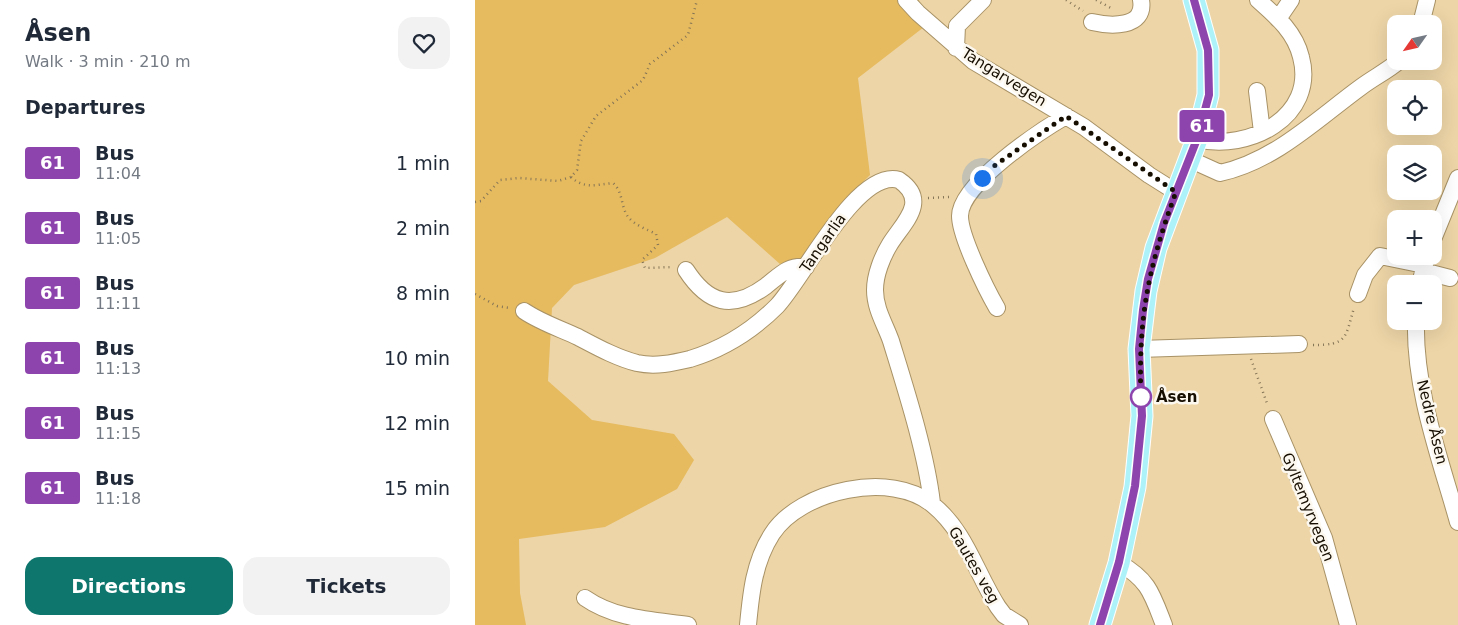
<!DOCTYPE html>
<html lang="en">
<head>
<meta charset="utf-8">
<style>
	:root { --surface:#fff; --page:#f2f2f3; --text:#1f2937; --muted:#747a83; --accent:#0f766e }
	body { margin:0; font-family:"DejaVu Sans",sans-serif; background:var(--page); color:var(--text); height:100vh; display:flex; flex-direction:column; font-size:19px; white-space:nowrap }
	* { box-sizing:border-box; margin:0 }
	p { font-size:16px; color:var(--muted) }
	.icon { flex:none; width:28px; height:28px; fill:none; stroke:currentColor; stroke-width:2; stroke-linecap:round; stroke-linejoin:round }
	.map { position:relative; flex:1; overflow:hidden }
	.details { display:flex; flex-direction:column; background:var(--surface); width:475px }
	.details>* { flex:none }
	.badge { padding:0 10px; border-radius:4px; font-size:18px; line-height:32px }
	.needle { width:32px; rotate:236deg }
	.tools { position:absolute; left:912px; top:15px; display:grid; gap:10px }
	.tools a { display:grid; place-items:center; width:55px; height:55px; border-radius:10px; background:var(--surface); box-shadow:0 5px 20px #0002; font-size:25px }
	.you { position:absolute; width:25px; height:25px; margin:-12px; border:4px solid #fff; border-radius:50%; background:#1a73e8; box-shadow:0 0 0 8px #1a73e833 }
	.map>.badge { position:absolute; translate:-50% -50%; box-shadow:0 0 0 2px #fff }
	h2 { padding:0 25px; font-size:19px; line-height:45px }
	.round { display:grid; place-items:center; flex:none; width:52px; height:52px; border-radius:15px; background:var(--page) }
	.head { display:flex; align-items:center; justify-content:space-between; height:85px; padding:0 25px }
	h1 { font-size:24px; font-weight:700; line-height:38px }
	.cta { display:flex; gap:10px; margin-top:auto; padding:10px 25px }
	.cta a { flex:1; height:58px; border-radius:15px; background:var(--accent); color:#fff; font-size:20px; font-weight:700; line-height:58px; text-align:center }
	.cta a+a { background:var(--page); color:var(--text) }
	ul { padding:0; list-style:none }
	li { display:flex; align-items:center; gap:15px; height:65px; padding:0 25px }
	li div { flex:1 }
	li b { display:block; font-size:19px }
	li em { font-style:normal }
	li .badge { min-width:55px; font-weight:700; text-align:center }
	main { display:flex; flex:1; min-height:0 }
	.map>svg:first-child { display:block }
	.green { fill:#e6ba5e }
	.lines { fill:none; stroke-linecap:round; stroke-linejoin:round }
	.minor-casing { stroke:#a89266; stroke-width:18 }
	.major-casing { stroke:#fff; stroke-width:23 }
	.path { stroke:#857557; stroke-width:2.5; stroke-dasharray:1 4; stroke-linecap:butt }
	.minor { stroke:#fff; stroke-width:16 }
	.major { stroke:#adf2f9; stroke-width:21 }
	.line-casing { stroke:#fff; stroke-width:11 }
	.line { stroke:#8e44ad; stroke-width:8 }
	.walk { stroke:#160e01; stroke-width:5; stroke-dasharray:0 9 }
	.stop-dot { fill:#fff; stroke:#8e44ad; stroke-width:2.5 }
	.labels { text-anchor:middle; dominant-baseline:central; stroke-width:5; stroke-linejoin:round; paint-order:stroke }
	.street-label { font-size:15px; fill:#160e01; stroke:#fdf8ef }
	.stop-label { font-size:15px; font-weight:bold; fill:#160e01; stroke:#fdf8ef; text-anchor:start }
</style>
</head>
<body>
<main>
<section class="details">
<div class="head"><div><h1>Åsen</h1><p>Walk · 3 min · 210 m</p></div><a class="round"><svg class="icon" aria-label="heart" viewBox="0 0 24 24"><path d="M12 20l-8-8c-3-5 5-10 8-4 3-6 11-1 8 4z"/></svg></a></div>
<h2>Departures</h2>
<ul>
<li><span class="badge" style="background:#8e44ad;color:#fff">61</span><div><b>Bus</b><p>11:04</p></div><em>1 min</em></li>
<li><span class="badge" style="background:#8e44ad;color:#fff">61</span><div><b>Bus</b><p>11:05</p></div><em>2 min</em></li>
<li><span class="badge" style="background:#8e44ad;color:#fff">61</span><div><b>Bus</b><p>11:11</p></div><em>8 min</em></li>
<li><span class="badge" style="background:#8e44ad;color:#fff">61</span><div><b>Bus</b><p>11:13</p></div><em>10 min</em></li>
<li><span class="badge" style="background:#8e44ad;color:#fff">61</span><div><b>Bus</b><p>11:15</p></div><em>12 min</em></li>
<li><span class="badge" style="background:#8e44ad;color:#fff">61</span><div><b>Bus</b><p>11:18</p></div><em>15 min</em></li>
</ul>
<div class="cta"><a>Directions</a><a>Tickets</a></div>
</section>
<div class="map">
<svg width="983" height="625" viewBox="0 0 983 625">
	<rect width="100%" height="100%" fill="#edd5a7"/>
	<path class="green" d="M0,0H444L449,27L383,78L395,175L369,201L330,257L305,264L252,217L180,258L99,285L77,308L73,381L117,420L199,434L219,460L202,489L130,527L44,539L45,593L51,625H0Z"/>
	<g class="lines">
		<defs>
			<path id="minor" d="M431,0L443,13L498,61L609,127L674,175L701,192
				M803,19L816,0
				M617,22C634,26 671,29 666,0
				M946,24L952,0
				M481,48L482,26L508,0
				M782,91L787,132
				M722,139C773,152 842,117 826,57C820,32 801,16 783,0
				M714,159L745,173C800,161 842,119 886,87C898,78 912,71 924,61
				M959,237L983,178
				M211,270C233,304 257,311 291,286C305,275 313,265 331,267
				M948,271L975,278
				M945,284L952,256
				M883,294L890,275L905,256L949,265
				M522,308C511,289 485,236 485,216C485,184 565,131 591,116
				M49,311C65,322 86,329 103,337C122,347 142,358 162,363C180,367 198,363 215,359C248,349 278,330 302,306C328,279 382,168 424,180C455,201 428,223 415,244C407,257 400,275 400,290C400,309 410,324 416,341C431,390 451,452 457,503
				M941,321C939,389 965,458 983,522
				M664,349L824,344
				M798,419L849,538L873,625
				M644,563C674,580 677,594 689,625
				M110,598C140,619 177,620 213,625
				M273,625C276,593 279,562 297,534C325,490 417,470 458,505C491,532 501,573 523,607L529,615L545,625"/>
			<path id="major" d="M625,625L644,563L660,487L667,416L664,349L671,291L681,248L722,139L733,95V50L719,0"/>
		</defs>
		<use href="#minor" class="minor-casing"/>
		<use href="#major" class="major-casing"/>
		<path class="path" d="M591,0L608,11
			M621,0L636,8
			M96,177C109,189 120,185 138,183C149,193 145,207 154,218C160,225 173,230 181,234L183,245L167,260L170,268L198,267
			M453,198L474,197
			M0,202L6,201L25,180L44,178L83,181L96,177L102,170L106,141L121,116L168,80L175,64L213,35L222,0
			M0,294L22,306L35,308
			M838,345C873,345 870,338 879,308
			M776,359L793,406"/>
		<use href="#minor" class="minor"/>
		<use href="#major" class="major"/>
	</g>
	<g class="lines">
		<defs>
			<path id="line" d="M625,625L644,562L660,486L667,416L664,349L668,310L673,279L689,223L722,139L734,95L733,50L719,0"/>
		</defs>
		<use href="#line" class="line-casing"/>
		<use href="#line" class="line"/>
		<path class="walk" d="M507,178L519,166L591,116L701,192C673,268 663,318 666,399V397"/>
	</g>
	<circle class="stop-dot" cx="666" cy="397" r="10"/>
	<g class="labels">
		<g class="street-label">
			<text transform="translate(529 77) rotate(32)">Tangarvegen</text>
			<text transform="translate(348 243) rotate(-55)">Tangarlia</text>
			<text transform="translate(957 422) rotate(76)">Nedre Åsen</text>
			<text transform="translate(833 507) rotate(68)">Gyltemyrvegen</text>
			<text transform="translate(499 565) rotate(60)">Gautes veg</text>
		</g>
		<g class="stop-label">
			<text x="681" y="397">Åsen</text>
		</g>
	</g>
</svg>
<div class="tools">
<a><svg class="needle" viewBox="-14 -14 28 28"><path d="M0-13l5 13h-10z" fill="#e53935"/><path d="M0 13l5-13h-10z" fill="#747a83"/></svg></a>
<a><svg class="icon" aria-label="locate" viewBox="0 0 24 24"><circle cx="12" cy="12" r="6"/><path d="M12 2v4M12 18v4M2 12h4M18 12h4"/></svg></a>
<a><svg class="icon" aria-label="layers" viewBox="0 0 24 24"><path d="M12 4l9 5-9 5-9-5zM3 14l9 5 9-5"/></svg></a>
<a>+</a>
<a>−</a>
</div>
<div class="you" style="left:507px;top:178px"></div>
<b class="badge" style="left:727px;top:126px;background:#8e44ad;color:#fff">61</b>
</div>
</main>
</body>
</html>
